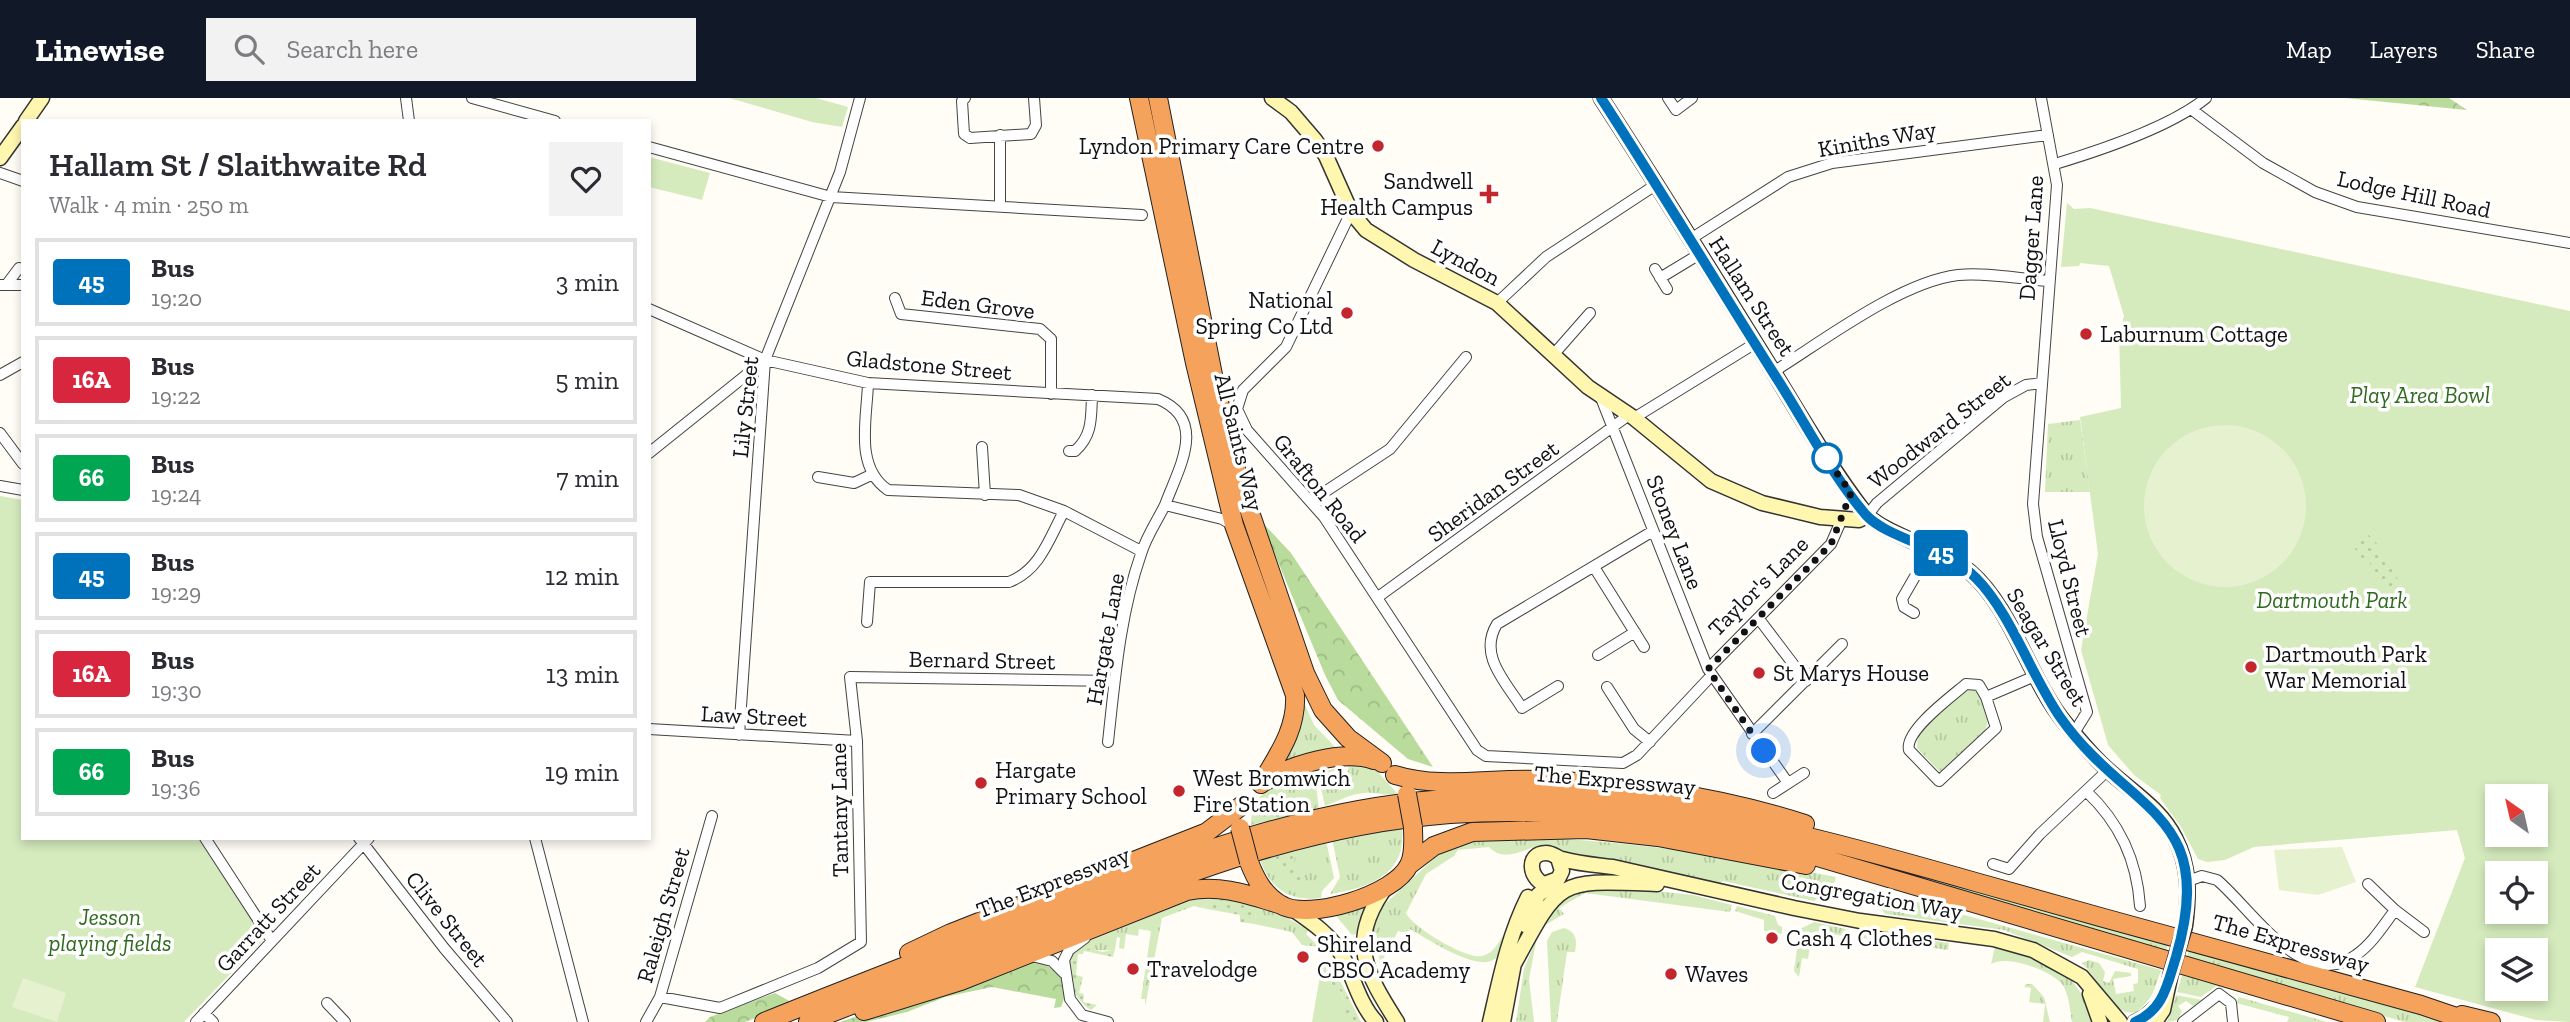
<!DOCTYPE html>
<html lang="en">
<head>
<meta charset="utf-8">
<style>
	:root { --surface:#fff; --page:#f2f2f3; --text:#2b2b33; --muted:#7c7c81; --line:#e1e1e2; --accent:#111827 }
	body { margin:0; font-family:"Zilla Slab",serif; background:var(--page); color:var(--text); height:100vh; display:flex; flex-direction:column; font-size:26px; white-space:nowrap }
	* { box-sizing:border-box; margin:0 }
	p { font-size:23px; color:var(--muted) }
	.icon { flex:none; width:38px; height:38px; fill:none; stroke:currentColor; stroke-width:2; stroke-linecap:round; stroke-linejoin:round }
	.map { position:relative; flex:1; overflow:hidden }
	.details { position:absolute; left:21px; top:21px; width:630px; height:721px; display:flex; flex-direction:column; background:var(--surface); border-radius:0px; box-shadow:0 4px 10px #0003 }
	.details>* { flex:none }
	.badge { padding:0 14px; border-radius:5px; font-size:24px; line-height:46px }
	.needle { width:46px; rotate:326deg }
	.tools { position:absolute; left:2485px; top:686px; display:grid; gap:14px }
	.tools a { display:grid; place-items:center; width:63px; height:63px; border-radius:0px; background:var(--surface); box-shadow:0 4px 10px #0003; font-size:35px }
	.you { position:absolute; width:35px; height:35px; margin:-18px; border:5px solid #fff; border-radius:50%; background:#1a73e8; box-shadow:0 0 0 10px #1a73e833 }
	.map>.badge { position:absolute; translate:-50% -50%; box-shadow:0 0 0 4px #fff }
	.round { display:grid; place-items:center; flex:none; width:74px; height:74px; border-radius:0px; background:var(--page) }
	.head { display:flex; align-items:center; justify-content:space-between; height:119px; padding:0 28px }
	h1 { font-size:33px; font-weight:600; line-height:52px }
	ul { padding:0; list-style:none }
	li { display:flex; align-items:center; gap:21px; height:88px; margin:0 14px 10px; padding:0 14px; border:4px solid var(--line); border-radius:0px }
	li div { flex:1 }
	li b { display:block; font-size:26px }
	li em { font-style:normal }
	li .badge { min-width:77px; font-weight:700; text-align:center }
	header { display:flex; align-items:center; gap:42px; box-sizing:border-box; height:98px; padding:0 35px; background:var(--accent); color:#fff }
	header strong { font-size:33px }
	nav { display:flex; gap:38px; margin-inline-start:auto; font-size:24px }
	.search { width:490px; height:63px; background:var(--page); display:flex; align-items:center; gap:18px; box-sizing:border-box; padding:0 24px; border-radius:0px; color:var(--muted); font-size:26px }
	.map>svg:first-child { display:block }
	.grass { fill:url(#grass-tufts) }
	.forest { fill:url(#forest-crowns) }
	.park { fill:#d5ebbd; fill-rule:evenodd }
	.garden { fill:url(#garden-dots) }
	.pitch { fill:#e6f2cf }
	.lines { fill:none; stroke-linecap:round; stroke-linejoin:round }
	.street-casing { stroke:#444; stroke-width:12 }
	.secondary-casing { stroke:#333; stroke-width:17 }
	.highway-casing { stroke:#222; stroke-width:20 }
	.street { stroke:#fff; stroke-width:10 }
	.secondary { stroke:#fff6b0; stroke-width:14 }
	.highway { stroke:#f5a25d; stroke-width:18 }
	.secondary-bridge-casing { stroke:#333; stroke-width:17; stroke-linecap:butt }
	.highway-bridge-casing { stroke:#222; stroke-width:20; stroke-linecap:butt }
	.secondary-bridge { stroke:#fff6b0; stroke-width:14 }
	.highway-bridge { stroke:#f5a25d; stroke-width:18 }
	.line-casing { stroke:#fff; stroke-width:16 }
	.line { stroke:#0072bc; stroke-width:10 }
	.walk { stroke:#111; stroke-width:7; stroke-dasharray:0 12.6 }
	.poi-dot { fill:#c4262e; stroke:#fff; stroke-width:2.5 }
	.stop-dot { fill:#fff; stroke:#0072bc; stroke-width:3.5 }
	.labels { text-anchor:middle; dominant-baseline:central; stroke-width:7; stroke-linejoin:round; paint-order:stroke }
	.street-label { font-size:23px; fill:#111; stroke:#fff }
	.poi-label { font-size:23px; fill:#111; stroke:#fff; text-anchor:start }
	.park-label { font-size:23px; font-style:italic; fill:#2f6b1f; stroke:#fff }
</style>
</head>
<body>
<header>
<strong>Linewise</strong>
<div class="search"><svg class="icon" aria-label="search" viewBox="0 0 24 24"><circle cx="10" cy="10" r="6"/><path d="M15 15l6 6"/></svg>Search here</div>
<nav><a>Map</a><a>Layers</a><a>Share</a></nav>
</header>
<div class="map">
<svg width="2570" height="924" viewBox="0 0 2570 924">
	<defs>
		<pattern id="grass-tufts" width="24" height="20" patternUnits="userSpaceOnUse" patternTransform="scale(1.75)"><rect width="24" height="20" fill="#d5ebbd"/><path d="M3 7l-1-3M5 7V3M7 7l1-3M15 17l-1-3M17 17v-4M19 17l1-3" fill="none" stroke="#b6c8a1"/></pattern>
		<pattern id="forest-crowns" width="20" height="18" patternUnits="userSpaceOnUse" patternTransform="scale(1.75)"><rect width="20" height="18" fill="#b9dc9c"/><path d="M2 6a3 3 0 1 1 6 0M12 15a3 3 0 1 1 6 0" fill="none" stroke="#9ebc85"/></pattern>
		<pattern id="garden-dots" width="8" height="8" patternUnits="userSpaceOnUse" patternTransform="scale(1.75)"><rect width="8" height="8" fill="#d5ebbd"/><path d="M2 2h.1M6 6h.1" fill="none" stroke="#b6c8a1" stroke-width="1.8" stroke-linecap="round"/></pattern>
	</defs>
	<rect width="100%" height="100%" fill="#fffdf5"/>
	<path class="grass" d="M2080,322L2090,394H2045L2048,326Z
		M1966,591H1974C2007,628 1974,647 1948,672L1939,673L1917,650L1918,634Z
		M1303,602L1314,627L1338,652L1277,667Z
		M1349,667L1376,672L1397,695C1385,699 1378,694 1364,695C1350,696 1338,703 1325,708L1321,690L1347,676Z
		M1341,669L1316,687L1319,711L1251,727C1250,678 1307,680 1341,669Z
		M1390,731H1402C1407,776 1369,790 1330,796L1340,779L1332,741Z
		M1532,739C1635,744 1736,758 1836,779L1834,786L1814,803L1723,783L1719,786L1566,755L1547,746C1527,748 1506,767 1489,749L1458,752L1454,758L1426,776L1406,815C1412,829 1467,862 1482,858C1494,855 1499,844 1505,834C1503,842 1502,855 1496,860C1479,876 1428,841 1410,831L1407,835L1398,833L1380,867L1377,838L1372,837L1376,820L1385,806L1439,756L1466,744Z
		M1326,742L1334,780L1322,793L1321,800C1291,804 1269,791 1260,761Z
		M1949,781L2170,840L2165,856L1946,793Z
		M1637,791L1693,797L1732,807L1730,814L1585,795L1559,810L1564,816L1542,829C1565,784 1594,792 1637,791Z
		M1871,791L2161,872C2155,890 2152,903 2136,914C2112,920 2099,881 2082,865L2089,862L2099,865L2105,874L2103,883L2109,885L2115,873L2131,875V878L2113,881L2116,896L2134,893L2133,886L2138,885V871L2082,854L2072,859L2004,832L1885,816L1870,794Z
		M1216,794L1280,816L1309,832L1306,836L1319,849L1302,847L1292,834L1254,826L1256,816L1229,799L1211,800L1202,810L1194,808L1162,820L1145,909V901H1141L1151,833L1139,831L1138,838L1126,836L1124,851L1119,850L1120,840L1117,839L1115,851C1098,856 1075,844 1069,866L1070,858L1081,846L1148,819L1166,806Z
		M1368,805L1356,836L1352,837L1332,813Z
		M1737,808L1775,818L1778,827L1782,829V836L1764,833V822L1735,813Z
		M1814,824L1846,831L1845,838L1812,834L1808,861L1802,860L1799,879L1794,873L1800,831Z
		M1564,830C1577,834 1577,843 1575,854H1567L1557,924H1551L1547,843L1552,834Z
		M1857,832L1949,845L1948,852L1856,839Z
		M1537,839L1529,881L1534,924H1516L1524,871Z
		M2190,848L2455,924H2405L2186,863Z
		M1995,849C2051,863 2073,869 2096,924H2072C2070,913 2069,895 2062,886C2050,872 2006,856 1991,866Z
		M2183,874L2299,910L2216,888L2201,899L2177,894Z
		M2026,886H2032L2044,899L2050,924H2043L2045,906L2029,904L2031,890L2024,889Z
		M2176,897L2202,902L2193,908L2186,903L2178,908L2182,913L2178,922L2167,924Z
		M2239,899L2327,924H2287L2289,919L2236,905Z"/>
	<path class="forest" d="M2345,0H2449L2467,12Z
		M1261,423L1291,455L1433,669L1408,661L1338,602L1325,577Z
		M1028,862C1054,866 1073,883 1061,909L1054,910L1056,901L992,889L945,899L907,914L866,924H840Z
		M775,895L793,905L745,924H705L710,919Z"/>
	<path class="park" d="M729,0H816L848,9L842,29L812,24Z
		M649,59L710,75L702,102L649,89Z
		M2067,105L2074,111L2090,110L2570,213V924L2536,922L2415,889L2465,760L2457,732L2254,749L2225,762L2207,764L2198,761L2181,729L2160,700L2161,697L2134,677L2108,647L2081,552L2098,456L2080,319L2121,310L2119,235L2124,218L2109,168L2080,165L2079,168L2061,169ZM2497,698H2536V737H2497ZM2497,775H2536V814H2497ZM2497,852H2536V891H2497Z
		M0,398L23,402V740H198L264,841L184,924H0Z
		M1322,867L1327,868L1326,875L1333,888L1339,889L1350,924H1312Z"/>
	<path class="garden" d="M2364,434L2374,441L2406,495L2401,498C2388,492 2370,477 2370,463L2360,459L2351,444Z
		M1285,687L1287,694L1278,702L1285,719L1265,724L1263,715L1266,701Z
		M1297,751L1293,768L1302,783L1299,785L1286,776L1273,757Z
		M1229,799L1251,808L1256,816L1254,826L1240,824V817L1202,810L1211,800Z
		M1085,850L1103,854L1115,851L1113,859L1084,853L1083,856H1078L1076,877L1083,879L1079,895L1084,896L1083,904L1097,907L1091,912C1074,903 1062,873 1074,855Z
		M1327,868L1333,869L1361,924H1349C1343,912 1345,902 1339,890L1333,888L1326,875Z"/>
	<path class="pitch" d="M2144 408a81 81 0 1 1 162 0a81 81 0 1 1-162 0Z
		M2342,749L2356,784L2318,797L2279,792L2274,752Z
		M23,880L66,895L57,924L12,909Z"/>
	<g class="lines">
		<defs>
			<path id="street" d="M406,0L409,23
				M472,0L555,23
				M965,0L962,3L964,36L970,40L1031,36L1036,27L1034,0
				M1668,0L1676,12L1692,0
				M2041,0L2057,87L2033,406L2037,439L2087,614L2074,635
				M2191,11L2263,65L2315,94L2357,109L2570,145
				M649,49L831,99L1142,117
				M2055,66C2098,53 2172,28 2206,0
				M0,75L23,83
				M1000,107V37
				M1351,114L1286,249L1243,292L1237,311L1247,332L1324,419L1477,652L1486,658L1623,665L1637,657L1711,578
				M1689,142L1788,79L1832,65L2048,37
				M1655,171L1667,191
				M1660,180L1698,157
				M7,186L19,170
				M0,187H23
				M895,200L901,216L1040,231L1051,241V296
				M1497,205L1546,159L1657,86
				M649,211L765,262L868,285L1158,301C1209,322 1178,371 1165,407
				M1554,256L1590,215
				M1773,274C1823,243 1900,184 1958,177C1986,174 2020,181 2049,183
				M0,277L23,264
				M868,285C867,321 854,369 888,392L1019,397L1064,413L1141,453
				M1601,300L1708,571L1788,685
				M1634,320L1754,246
				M0,335L23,366
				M982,349L985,397
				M1069,353H1075C1093,337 1091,319 1092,297
				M649,355L765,262
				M818,379L854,385L873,376
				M0,388L23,392
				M1311,403L1390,351L1466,259
				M1867,418L1877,405L2004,299L2026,287L2041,285
				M1594,469L1644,549
				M1378,499L1629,317
				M1914,515L1904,509L1902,501L1932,449
				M1759,521L1806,583
				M867,524L870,484H1009C1040,472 1049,441 1064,413
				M1598,557L1635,534
				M1708,571L1831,446L1841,423
				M1558,588L1522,610C1505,583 1478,557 1497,526L1653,433
				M1607,589L1634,631L1650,644
				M1986,599L1996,630L1939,683L1909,652C1904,633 1952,598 1966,586L1979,587L1986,599L2035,578
				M649,631L857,643
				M1752,636L1842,546
				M739,637L765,262L840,74L860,0
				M1108,644C1115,580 1120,516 1141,456C1146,439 1157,423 1165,407L1222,421L1233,427
				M2086,693C2120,725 2137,762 2140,808
				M1773,695L1804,675
				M205,740L272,843
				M359,740L444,850L507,924
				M535,740L583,924
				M1993,766L2009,771L2040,736L2108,672
				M2188,783L2202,778L2217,782C2250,809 2304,896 2356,857C2372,846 2383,828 2395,812
				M2368,786L2395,812L2424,834
				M1085,840L1069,852L1064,862L1070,901L1082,917L1108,924
				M1032,858L1052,863L1064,875
				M660,899L720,910L818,870L861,844L857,643L850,579L1114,583
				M327,905L345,924
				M204,915L213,924
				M196,924L369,740
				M646,924L660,899L712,718
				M2183,924L2219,896L2231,905L2233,924"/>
			<path id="secondary" d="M1272,0L1291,14L1315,42L1326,58L1351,114L1366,132L1414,162L1497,205L1588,289L1634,320L1711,383L1762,405L1820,419L1859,422L1867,418
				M1601,0C1661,92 1718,185 1776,278C1804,324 1832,372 1865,415C1882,436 1943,451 1970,474C2013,511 2029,582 2066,626C2079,642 2093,659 2109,673C2132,694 2161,711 2175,740C2190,769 2189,797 2185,828
				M26,23L42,0
				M0,60L23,28
				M1558,760L1562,773L1558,781L1544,786C1529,780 1526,755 1546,755C1553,755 1557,760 1562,761C1579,766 1596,767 1613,769L1794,810L1860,823L1994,841L2033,852L2082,879L2120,924
				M1383,793C1348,845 1366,875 1397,924
				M1294,812C1313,825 1332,838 1343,859C1354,881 1359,905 1376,924
				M1525,827L1538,797L1554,784
				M1513,868C1561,779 1557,782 1657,786
				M2090,896L2100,924
				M1490,924C1500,881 1508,839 1528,799
				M1503,924L1515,860
				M2135,924L2145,919L2163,903
				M2155,924L2163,912L2171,875"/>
			<path id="highway" d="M1139,0L1195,265L1234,427L1295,597C1297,632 1277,658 1261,686
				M1158,0L1216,292L1238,379L1305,575L1323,612L1348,640L1382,665
				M1395,677C1441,691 1489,680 1538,682C1630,685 1717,698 1805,726
				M1264,684C1290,667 1342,651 1374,662
				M1249,764C1256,782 1264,797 1281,807C1309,823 1395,797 1409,767C1415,756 1413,741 1413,729
				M1409,767L1434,748L1472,734L1586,731L1658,739L1806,767
				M909,855L951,835L1207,734L1245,705
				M864,913L961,883L1187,793C1221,786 1249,797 1282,807
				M2462,917L2491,924
				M764,924C857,886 952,850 1046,813C1148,773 1249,732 1358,712C1576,672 1772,726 1979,785C2126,827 2274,866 2421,907L2471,924
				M808,924C893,891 979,857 1064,823C1190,773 1314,726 1450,716C1552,709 1650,721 1750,739L2376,924"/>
		</defs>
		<use href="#street" class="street-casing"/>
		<use href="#secondary" class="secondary-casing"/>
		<use href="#highway" class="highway-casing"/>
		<use href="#street" class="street"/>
		<use href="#secondary" class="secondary"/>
		<use href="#highway" class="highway"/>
		<defs>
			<path id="secondary-bridge" d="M2171,875L2185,828"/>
			<path id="highway-bridge" d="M1407,696L1413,729
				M1240,730L1249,764"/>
		</defs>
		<use href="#secondary-bridge" class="secondary-bridge-casing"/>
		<use href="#highway-bridge" class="highway-bridge-casing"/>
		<use href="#secondary-bridge" class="secondary-bridge"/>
		<use href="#highway-bridge" class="highway-bridge"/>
	</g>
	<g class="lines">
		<defs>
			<path id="line" d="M1601,0C1660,91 1716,184 1774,276C1804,322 1830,375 1866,417C1888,441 1946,449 1976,480C2010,514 2031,577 2060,619C2128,716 2219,712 2176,859C2167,887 2164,911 2135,924"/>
		</defs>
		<use href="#line" class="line-casing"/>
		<use href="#line" class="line"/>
		<path class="walk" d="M1764,653L1708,571L1831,446L1851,395L1822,354L1827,360"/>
	</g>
	<g class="poi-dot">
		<circle cx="1378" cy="48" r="7"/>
		<path d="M1485.5 85.5h7v7h7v7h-7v7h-7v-7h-7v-7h7z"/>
		<circle cx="1347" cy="215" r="7"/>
		<circle cx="2086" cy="236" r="7"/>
		<circle cx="2251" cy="569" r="7"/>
		<circle cx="1759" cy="575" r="7"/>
		<circle cx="981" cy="685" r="7"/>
		<circle cx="1179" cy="693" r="7"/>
		<circle cx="1772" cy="840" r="7"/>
		<circle cx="1303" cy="859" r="7"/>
		<circle cx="1133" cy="871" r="7"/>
		<circle cx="1671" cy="876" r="7"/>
	</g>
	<circle class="stop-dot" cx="1827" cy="360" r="14"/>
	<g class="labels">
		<g class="street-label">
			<text transform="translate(1877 41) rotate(-10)">Kiniths Way</text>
			<text transform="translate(2414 96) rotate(12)">Lodge Hill Road</text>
			<text transform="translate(2031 140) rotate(-86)">Dagger Lane</text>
			<text transform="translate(1466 164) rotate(28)">Lyndon</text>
			<text transform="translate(1752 198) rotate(57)">Hallam Street</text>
			<text transform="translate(978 206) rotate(7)">Eden Grove</text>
			<text transform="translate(929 267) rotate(5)">Gladstone Street</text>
			<text transform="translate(745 309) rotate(-84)">Lily Street</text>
			<text transform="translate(1939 332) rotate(-38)">Woodward Street</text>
			<text transform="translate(1239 344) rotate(76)">All Saints Way</text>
			<text transform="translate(1320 390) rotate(51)">Grafton Road</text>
			<text transform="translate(1493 393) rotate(-36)">Sheridan Street</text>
			<text transform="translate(1675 434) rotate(69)">Stoney Lane</text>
			<text transform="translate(2070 480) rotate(76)">Lloyd Street</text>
			<text transform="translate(1758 488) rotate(-45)">Taylor's Lane</text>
			<text transform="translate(1105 541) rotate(-80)">Hargate Lane</text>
			<text transform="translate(2047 549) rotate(59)">Seagar Street</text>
			<text transform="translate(982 562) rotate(1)">Bernard Street</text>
			<text transform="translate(754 618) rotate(3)">Law Street</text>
			<text transform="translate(1615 682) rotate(5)">The Expressway</text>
			<text transform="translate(839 712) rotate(-91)">Tantany Lane</text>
			<text transform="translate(1053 784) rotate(-21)">The Expressway</text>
			<text transform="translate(1872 798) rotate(10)">Congregation Way</text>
			<text transform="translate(663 817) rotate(-74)">Raleigh Street</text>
			<text transform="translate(268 819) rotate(-47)">Garratt Street</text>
			<text transform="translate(447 821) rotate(51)">Clive Street</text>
			<text transform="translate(2291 845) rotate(16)">The Expressway</text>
		</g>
		<g class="poi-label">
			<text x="1364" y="48" text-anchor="end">Lyndon Primary Care Centre</text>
			<text x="1473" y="83" text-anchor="end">Sandwell<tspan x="1473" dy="26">Health Campus</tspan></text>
			<text x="1333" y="202" text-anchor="end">National<tspan x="1333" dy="26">Spring Co Ltd</tspan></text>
			<text x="2100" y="236">Laburnum Cottage</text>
			<text x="2265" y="556">Dartmouth Park<tspan x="2265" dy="26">War Memorial</tspan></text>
			<text x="1773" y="575">St Marys House</text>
			<text x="995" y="672">Hargate<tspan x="995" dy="26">Primary School</tspan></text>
			<text x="1193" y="680">West Bromwich<tspan x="1193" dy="26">Fire Station</tspan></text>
			<text x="1786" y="840">Cash 4 Clothes</text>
			<text x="1317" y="846">Shireland<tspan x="1317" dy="26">CBSO Academy</tspan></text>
			<text x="1147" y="871">Travelodge</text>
			<text x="1685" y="876">Waves</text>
		</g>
		<g class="park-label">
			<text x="2420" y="297">Play Area Bowl</text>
			<text x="2332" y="502">Dartmouth Park</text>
			<text x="110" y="819">Jesson<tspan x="110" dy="26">playing fields</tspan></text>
		</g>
	</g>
</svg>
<div class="tools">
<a><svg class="needle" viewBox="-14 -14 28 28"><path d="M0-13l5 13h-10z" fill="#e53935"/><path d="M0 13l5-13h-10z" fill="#7c7c81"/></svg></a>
<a><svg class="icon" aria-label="locate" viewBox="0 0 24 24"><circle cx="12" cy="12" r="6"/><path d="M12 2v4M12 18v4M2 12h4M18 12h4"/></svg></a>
<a><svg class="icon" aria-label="layers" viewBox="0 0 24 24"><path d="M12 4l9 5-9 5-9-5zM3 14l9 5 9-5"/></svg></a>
</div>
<div class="you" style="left:1764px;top:653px"></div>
<b class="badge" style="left:1941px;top:455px;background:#0072bc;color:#fff">45</b>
<section class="details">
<div class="head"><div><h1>Hallam St / Slaithwaite Rd</h1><p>Walk · 4 min · 250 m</p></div><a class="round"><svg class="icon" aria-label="heart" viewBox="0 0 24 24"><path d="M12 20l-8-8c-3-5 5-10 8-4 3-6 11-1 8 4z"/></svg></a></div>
<ul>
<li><span class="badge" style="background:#0072bc;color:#fff">45</span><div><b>Bus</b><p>19:20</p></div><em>3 min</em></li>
<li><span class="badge" style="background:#d7263d;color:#fff">16A</span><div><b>Bus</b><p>19:22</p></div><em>5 min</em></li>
<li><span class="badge" style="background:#00a651;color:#fff">66</span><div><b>Bus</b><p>19:24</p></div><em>7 min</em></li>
<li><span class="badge" style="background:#0072bc;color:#fff">45</span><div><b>Bus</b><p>19:29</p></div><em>12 min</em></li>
<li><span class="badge" style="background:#d7263d;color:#fff">16A</span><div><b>Bus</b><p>19:30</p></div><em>13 min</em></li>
<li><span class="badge" style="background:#00a651;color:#fff">66</span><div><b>Bus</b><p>19:36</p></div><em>19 min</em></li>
</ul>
</section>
</div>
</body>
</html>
